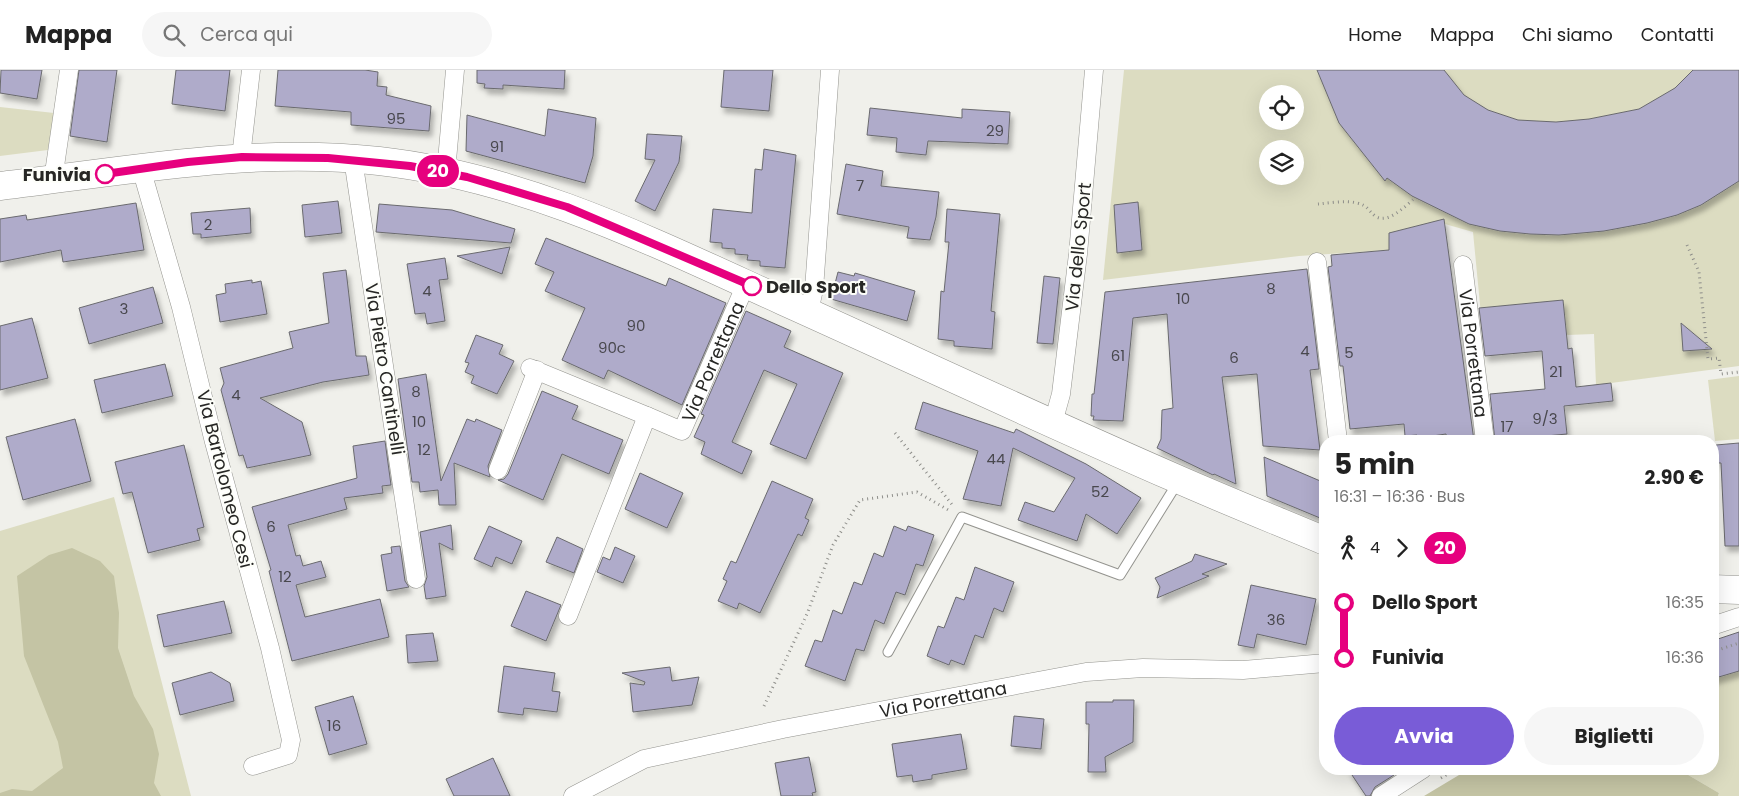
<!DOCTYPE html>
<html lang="it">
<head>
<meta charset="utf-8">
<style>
	:root { --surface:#fff; --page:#f6f6f6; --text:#222; --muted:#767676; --line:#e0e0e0; --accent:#795cd7 }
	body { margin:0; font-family:Poppins,sans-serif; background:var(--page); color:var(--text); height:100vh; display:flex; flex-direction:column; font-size:19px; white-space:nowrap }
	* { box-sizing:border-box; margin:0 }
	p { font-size:16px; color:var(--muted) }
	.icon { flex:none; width:28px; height:28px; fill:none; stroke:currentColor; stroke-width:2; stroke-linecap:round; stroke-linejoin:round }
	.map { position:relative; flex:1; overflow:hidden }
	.side { position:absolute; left:1319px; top:365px; width:400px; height:340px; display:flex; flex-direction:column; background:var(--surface); border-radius:20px; box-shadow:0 5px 20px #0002 }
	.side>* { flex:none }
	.badge { padding:0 10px; border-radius:16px; font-size:18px; line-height:32px }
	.controls { position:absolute; left:1259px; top:15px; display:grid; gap:10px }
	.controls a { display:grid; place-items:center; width:45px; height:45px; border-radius:50%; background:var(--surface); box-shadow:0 5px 20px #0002; font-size:25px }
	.map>.badge { position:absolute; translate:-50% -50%; box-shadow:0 0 0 2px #fff }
	.legs { display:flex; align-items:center; gap:8px; height:55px; padding:0 15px; font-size:16px }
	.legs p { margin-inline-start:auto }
	.summary { display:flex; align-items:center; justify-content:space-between; height:85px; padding:0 15px }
	h1 { font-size:28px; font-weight:700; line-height:38px }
	.primary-button { display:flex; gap:10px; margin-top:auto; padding:10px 15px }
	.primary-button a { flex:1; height:58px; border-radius:30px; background:var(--accent); color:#fff; font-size:20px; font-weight:700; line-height:58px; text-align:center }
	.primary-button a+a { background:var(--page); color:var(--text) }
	ul { padding:0 15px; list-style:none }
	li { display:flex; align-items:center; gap:18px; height:55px; font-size:19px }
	li i { display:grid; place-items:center; width:8px; height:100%; margin:0 6px; background:currentColor }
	li i::after { content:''; width:12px; height:12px; margin:-6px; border:4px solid; border-radius:50%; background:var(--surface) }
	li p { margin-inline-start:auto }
	li:first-child i { background:linear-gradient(#0000 50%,currentColor 0) }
	li:last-child i { background:linear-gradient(currentColor 50%,#0000 0) }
	header { display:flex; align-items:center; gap:30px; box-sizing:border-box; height:70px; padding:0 25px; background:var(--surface); border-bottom:1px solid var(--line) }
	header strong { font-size:24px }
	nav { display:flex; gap:28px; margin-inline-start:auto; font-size:18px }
	.search { width:350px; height:45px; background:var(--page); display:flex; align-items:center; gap:12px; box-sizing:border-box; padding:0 18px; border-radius:28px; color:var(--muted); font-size:19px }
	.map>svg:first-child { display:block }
	.green { fill:#dcdcc1; fill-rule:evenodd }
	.forest { fill:#c4c4a4 }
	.building { fill:#afabca; stroke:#6a6a6e; filter:url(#shadow) }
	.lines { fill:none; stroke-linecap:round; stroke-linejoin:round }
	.lane-casing { stroke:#94948f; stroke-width:11 }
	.street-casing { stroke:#94948f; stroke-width:19 }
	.primary-casing { stroke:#94948f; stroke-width:29 }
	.path { stroke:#8e8e8a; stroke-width:3; stroke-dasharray:1 4; stroke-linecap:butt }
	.lane { stroke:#fff; stroke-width:9 }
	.street { stroke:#fff; stroke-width:18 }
	.primary { stroke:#fff; stroke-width:28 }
	.line-1-casing { stroke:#fff; stroke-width:11 }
	.line-1 { stroke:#e6007e; stroke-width:8 }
	.stop-1-dot { fill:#fff; stroke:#e6007e; stroke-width:2.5 }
	.labels { text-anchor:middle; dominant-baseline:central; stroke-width:4; stroke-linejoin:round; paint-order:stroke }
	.number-label { font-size:15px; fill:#49484e }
	.stop-label { font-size:18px; font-weight:bold; fill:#272725; stroke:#fdfef9; text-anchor:end }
	.street-label { font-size:18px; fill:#272725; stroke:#fdfef9 }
</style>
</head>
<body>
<header>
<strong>Mappa</strong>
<div class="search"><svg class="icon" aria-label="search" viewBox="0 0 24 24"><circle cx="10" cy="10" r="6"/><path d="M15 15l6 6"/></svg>Cerca qui</div>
<nav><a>Home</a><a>Mappa</a><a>Chi siamo</a><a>Contatti</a></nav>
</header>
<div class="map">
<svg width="1739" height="726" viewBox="0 0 1739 726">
	<defs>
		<filter id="shadow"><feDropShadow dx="3" dy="5.5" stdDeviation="2.5" flood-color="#0004"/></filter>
	</defs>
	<rect width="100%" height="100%" fill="#f0f0eb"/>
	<path class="green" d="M1124,0H1739V296L1596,315L1594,264L1567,265L1568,279L1485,286L1473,162L1445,154L1389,163V180L1299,186L1103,210ZM1268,24H1295V51H1268ZM1268,79H1295V106H1268Z
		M0,37L54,43L48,80L0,86Z
		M1739,306V369L1715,371L1708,310Z
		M114,427L191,726H0V461Z
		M1739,601V726H1718L1719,723L1678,699H1712L1713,609Z"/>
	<path class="forest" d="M72,478L100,491L114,506L119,543L118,578L134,626L153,659L159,684L154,713L161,726H0V723L12,719L32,721L63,698L58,672L24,586L17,506L49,485Z
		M1469,699H1678L1719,723L1718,726H1424Z"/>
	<path class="building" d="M1,0H42L37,29L0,23Z
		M79,0H117L107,72L70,66Z
		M176,0H230L225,41L172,34Z
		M278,0H365L378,2L377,16L387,17L386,25L431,36L429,61L351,55V42L275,36Z
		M477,0H565L564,19L503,15V19L484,18L485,14L477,13Z
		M724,0H773L769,41L721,37Z
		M1317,0H1444L1464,25L1488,40L1518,50L1556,52L1589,49L1639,39L1675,18L1693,0H1739V111L1701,135L1677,145L1647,153L1604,161L1559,165L1530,164L1500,161L1469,154L1412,126L1387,108L1385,111L1339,53Z
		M870,38L962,48V39L1010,42L1008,74L928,71L926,85L896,82L897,68L867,65Z
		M548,39L596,48L593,86L585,113L466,81L467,45L545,66Z
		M647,64L682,66L679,92L655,141L635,131L655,90L645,89Z
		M764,79L796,85L785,198L760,196V191L747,190L748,185L735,184V179L722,178V173L710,172L713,139L752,143L755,99L762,100Z
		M846,94L883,101L881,116L939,122L936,147L930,170L907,168L909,157L837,144Z
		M338,131L342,163L305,167L302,135Z
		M1138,132L1142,180L1117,183L1114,135Z
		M136,133L144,180L63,192L61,180L0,192V149L26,145L27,150Z
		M379,134L452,140L515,159L511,173L376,162Z
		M250,138L251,163L201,168V164H193L191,143Z
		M947,139L1000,144L991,241L995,242L992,279L954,276V271L938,269L941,221L944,222L949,172H945Z
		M1444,149L1474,371H1447L1446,364L1419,368L1417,365L1405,366L1404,354L1350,359L1343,296H1340L1328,197L1332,196L1331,185L1389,180V163Z
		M546,168L666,216L669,208L726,233L682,335L608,300L604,309L562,290L585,238L545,221L554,202L535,194Z
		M510,177L502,204L457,186Z
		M445,188L448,209L439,210L445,251L427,254L425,243L415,244L407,194Z
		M1307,199L1319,299L1310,300L1320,380L1263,376L1257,304L1222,307L1236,414L1214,404L1213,405L1157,378L1161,369L1162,340L1173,338L1167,244L1133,248L1123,351L1093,350L1094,346H1091L1092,324H1094L1105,222Z
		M346,200L356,286H366L369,305L323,312L260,328L302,352L311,385L247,398L243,385L239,386L221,320L224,313L220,298L293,278L289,262L329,253L323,203Z
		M838,202L854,206L855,203L915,221L907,251L831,229Z
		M1044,206L1060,208L1053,274L1037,273Z
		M252,210V213L261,211L267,244L220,252L216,225L226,223L225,214Z
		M153,217L163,253L89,274L79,238Z
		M1563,230L1568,279L1572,278L1576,317L1611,313L1613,331L1564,336L1567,364L1546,366V371H1495L1490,324L1545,319L1542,281L1485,286L1479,238Z
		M746,241L791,261L784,277L843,303L806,389L770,374L797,314L764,300L732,372L752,381L742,404L701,384L705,372L694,367L704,345L701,344Z
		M32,248L48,308L0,320V256Z
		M1681,253L1712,279L1683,281Z
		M476,265L503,275L499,284L514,291L497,324L471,313L474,306L465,302L469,293L465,292Z
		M165,294L173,326L102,343L94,310Z
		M426,304L441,411L467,349L475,352L476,349L502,360L488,396L490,407L454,393L456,435H439L438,420L420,422L419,412H412L398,309Z
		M542,321L578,336L572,349L623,370L609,404L562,384L543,430L498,410L504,409L508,404Z
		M923,332L1014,363L1016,359L1086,394L1141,428L1117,464L1086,444L1077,471L1018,450L1025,432L1054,442L1075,408L1013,378L1001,436L963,429L978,381L915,359Z
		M75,349L91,411L23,430L6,367Z
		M385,371L391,415L382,416L383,423L344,428L347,439L288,455L296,486L300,485L303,496L321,491L326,507L296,515L305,547L380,529L389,567L292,591L269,501L271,500L252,437L357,408L353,376Z
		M1739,373V476H1725L1721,393H1718L1716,375Z
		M184,375L204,457L197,459L200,470L148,483L132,422L123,424L115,392Z
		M1264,387L1325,413L1320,448L1267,426Z
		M640,403L683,423L667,458L625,439Z
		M772,411L813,429L805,448L809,450L802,466L798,464L760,543L739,533L737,539L718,531L727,511L723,509L731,491L736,493Z
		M451,455L453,480L439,473L446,526L426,529L424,516L427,507L420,462Z
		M489,456L522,471L512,494L496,487L492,497L474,489Z
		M894,456L906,461L908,456L934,465L923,496L916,494L905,525L896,522L884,554L875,550L864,581L856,579L845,611L805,596L815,570L822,572L833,540L842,544L854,512L862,515L874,483L883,487Z
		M557,467L583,479L574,503L546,492Z
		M400,476L405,511L409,517L387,521L381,485L392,483L391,477Z
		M615,477L635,486L623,513L597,502L603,487L610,490Z
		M1195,484L1227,494L1202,504L1209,506L1157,528L1160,517L1155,508L1192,491Z
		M975,497L1014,512L1003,542L994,538L983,568L975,565L964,595L951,590L949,595L927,586L938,556L944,558L956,527L964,530Z
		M1251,515L1316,529L1306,575L1257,564L1254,578L1238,575Z
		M526,521L561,535L546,571L511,556Z
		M224,531L232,563L164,577L157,545Z
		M1739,562V601L1712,609V571Z
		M433,563L438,591L408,593L406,565Z
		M504,596L555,603L552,621L560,622L557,642L524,638L523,645L498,642Z
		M670,597L672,611L699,607L692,635L633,642L630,613L644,615L645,612L622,603Z
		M211,602L230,613L234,631L180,645L172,613Z
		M353,626L367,674L329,685L315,637Z
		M1113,630H1134L1133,672L1105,687L1106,702H1088L1089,654H1086V632H1113Z
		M1014,646L1044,649L1041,679L1011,676Z
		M961,664L967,699L932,705V709L913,712L912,705L897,707L892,674Z
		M809,687L816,722L812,723L813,726H781L775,693Z
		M493,688L510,726H454L446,709Z
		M1348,699H1390L1394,705L1375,717L1370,726H1366Z"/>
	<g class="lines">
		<defs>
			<path id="lane" d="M888,582L962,447L1120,505L1178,412"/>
			<g id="street">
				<path d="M241,87L251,0"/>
				<path d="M353,89L416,509"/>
				<path d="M141,98L181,237L214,372L270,578L291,670L288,685L253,696"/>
				<path d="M446,102L455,0"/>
				<path d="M53,110L69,0"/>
				<path d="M1317,192L1338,371"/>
				<path id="s1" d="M1463,195L1485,371"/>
				<path d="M809,242L814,219L830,0"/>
				<path d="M530,298L647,346"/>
				<path d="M1053,353L1061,324L1078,184L1094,0"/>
				<path d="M498,400L537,300"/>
				<path id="s2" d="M568,546L647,346L682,361L746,214"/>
				<path d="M1712,556L1739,547"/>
				<path id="s3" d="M573,726L644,689L783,659L1086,602L1143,598L1243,600L1325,593"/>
				<path d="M1381,726L1423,699"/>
			</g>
			<path id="primary" d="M0,116C127,101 250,77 379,91C523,107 653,172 783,231C914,290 1044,351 1175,408C1225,430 1275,450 1325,471
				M1712,519L1739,520"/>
		</defs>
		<use href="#lane" class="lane-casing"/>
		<use href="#street" class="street-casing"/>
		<use href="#primary" class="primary-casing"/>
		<path class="path" d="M1318,134C1330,133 1345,130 1357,133C1367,135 1368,140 1375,146C1388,155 1405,136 1415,128
			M1687,175L1699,202L1708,289L1719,288L1721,304L1739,302
			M895,363L954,437
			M1712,582L1739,573
			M764,636L807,544L833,475L860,430L917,422L950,441
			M1441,708L1456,699"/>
		<use href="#lane" class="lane"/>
		<use href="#street" class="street"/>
		<use href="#primary" class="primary"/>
	</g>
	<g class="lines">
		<defs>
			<path id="line-1" d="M105,104L188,92L242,87L328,88L410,96L467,107L567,137L752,216"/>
		</defs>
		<use href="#line-1" class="line-1-casing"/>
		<use href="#line-1" class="line-1"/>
	</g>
	<g class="stop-1-dot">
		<circle cx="105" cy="104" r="9"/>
		<circle cx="752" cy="216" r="9"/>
	</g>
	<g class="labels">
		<g class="number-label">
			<text x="396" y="48">95</text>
			<text x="995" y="60">29</text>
			<text x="497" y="76">91</text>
			<text x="860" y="115">7</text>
			<text x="208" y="154">2</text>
			<text x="1271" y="218">8</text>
			<text x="427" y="220">4</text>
			<text x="1183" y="228">10</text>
			<text x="124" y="238">3</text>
			<text x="636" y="255">90</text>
			<text x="612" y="277">90c</text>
			<text x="1305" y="280">4</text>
			<text x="1349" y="282">5</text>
			<text x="1118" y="285">61</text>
			<text x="1234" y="287">6</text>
			<text x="1556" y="301">21</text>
			<text x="416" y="321">8</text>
			<text x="236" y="324">4</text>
			<text x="1545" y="348">9/3</text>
			<text x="419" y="351">10</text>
			<text x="1507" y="356">17</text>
			<text x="424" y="379">12</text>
			<text x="996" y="388">44</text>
			<text x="1100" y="421">52</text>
			<text x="271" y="456">6</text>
			<text x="285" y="506">12</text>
			<text x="1276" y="549">36</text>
			<text x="334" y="655">16</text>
		</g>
		<g class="stop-label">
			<text x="91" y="104">Funivia</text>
			<text x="766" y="216" text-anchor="start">Dello Sport</text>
		</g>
		<g class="street-label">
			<text transform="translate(1078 177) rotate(-84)">Via dello Sport</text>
			<text stroke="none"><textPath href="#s1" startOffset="89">Via Porrettana</textPath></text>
			<text stroke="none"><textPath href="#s2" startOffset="329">Via Porrettana</textPath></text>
			<text transform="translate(385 299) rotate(81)">Via Pietro Cantinelli</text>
			<text transform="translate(225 409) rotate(76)">Via Bartolomeo Cesi</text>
			<text stroke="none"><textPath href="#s3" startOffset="385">Via Porrettana</textPath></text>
		</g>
	</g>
</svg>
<div class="controls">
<a><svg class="icon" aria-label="locate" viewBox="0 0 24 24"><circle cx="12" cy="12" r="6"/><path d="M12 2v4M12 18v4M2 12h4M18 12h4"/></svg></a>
<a><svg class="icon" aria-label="layers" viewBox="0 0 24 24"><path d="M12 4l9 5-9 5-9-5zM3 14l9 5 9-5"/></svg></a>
</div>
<b class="badge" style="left:438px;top:101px;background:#e6007e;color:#fff">20</b>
<section class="side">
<div class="summary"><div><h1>5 min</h1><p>16:31 – 16:36 · Bus</p></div><b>2.90 €</b></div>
<div class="legs"><svg class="icon" aria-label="walk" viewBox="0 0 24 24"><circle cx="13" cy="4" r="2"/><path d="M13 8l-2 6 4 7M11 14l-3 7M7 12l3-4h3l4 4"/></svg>4<svg class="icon" aria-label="forward" viewBox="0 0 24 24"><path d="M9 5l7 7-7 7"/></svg><b class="badge" style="background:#e6007e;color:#fff">20</b></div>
<ul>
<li><i style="color:#e6007e"></i><b>Dello Sport</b><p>16:35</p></li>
<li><i style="color:#e6007e"></i><b>Funivia</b><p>16:36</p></li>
</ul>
<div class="primary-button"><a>Avvia</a><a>Biglietti</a></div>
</section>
</div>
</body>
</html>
